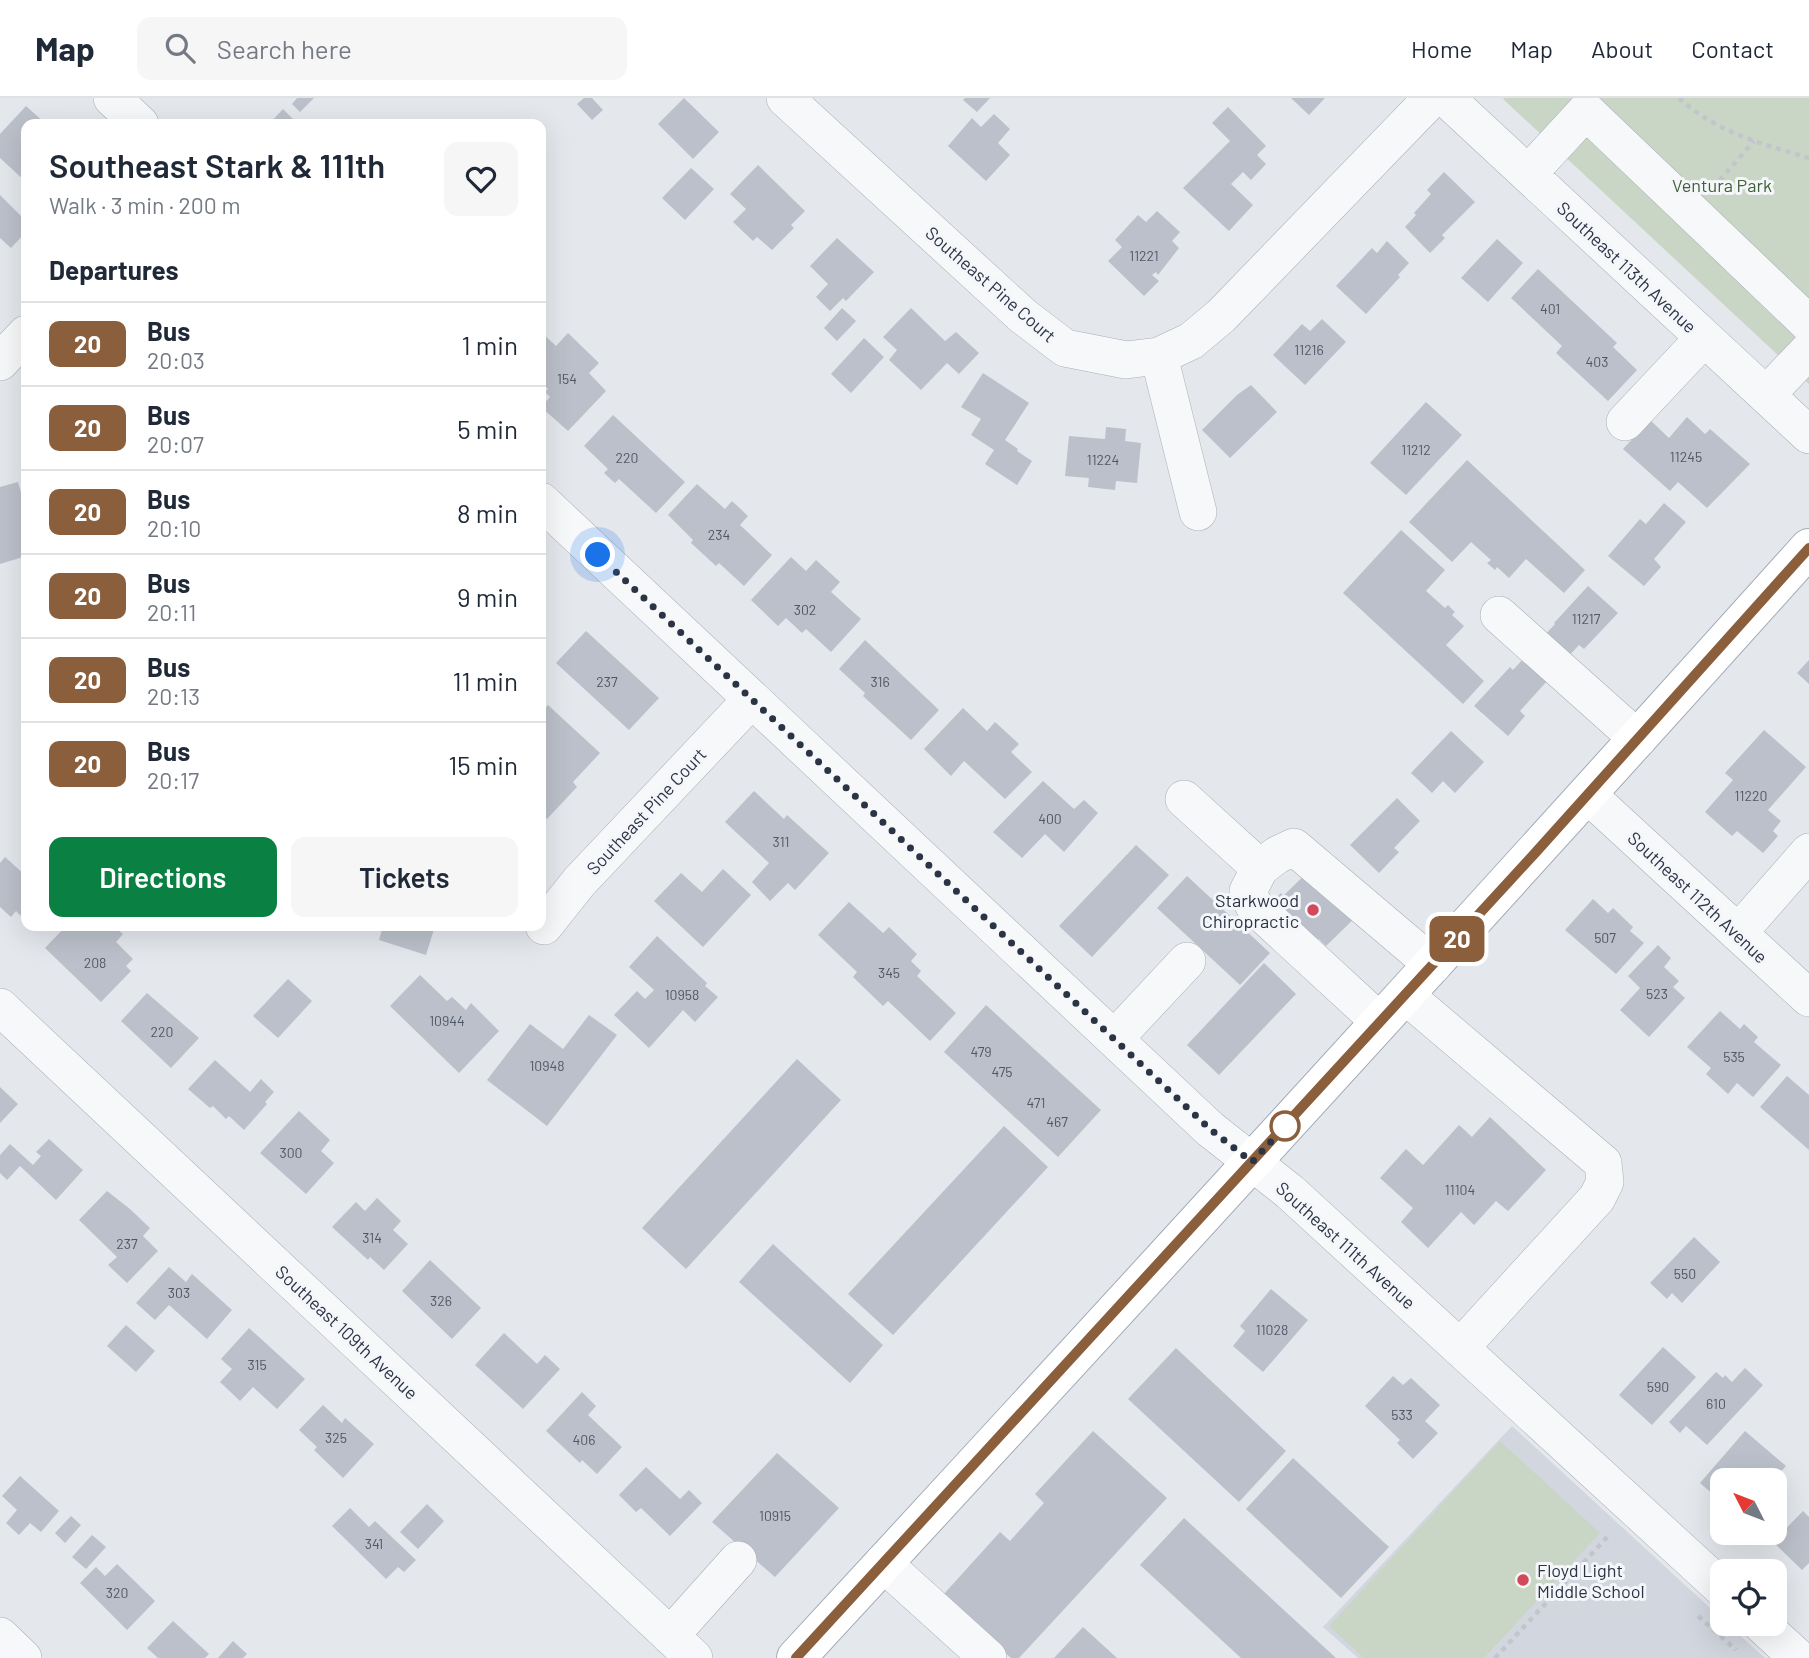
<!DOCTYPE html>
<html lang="en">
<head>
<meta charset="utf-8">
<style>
	:root { --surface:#fff; --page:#f6f6f7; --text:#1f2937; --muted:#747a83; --line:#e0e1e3; --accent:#0b8043 }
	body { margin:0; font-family:Barlow,sans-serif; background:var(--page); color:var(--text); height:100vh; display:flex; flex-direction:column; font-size:26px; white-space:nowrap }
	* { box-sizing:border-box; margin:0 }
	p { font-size:23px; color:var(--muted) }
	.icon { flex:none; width:38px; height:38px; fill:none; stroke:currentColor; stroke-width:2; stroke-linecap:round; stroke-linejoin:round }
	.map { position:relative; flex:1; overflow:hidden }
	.details { position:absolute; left:21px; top:21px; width:525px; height:812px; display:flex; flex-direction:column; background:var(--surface); border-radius:14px; box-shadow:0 7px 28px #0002 }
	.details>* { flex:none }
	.badge { padding:0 14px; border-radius:10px; font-size:24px; line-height:46px }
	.needle { width:46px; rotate:312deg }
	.buttons { position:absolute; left:1710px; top:1370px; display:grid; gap:14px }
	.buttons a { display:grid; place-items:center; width:77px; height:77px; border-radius:14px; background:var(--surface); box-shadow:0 7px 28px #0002; font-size:35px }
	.you { position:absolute; width:35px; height:35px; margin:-18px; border:5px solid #fff; border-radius:50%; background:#1a73e8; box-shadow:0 0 0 10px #1a73e833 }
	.map>.badge { position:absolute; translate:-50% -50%; box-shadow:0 0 0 4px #fff }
	h2 { padding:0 28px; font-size:26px; line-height:63px }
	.round { display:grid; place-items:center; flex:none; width:74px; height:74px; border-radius:14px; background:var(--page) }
	.overview { display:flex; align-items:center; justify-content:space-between; height:119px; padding:0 28px }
	h1 { font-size:33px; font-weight:600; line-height:52px }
	.cta { display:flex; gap:14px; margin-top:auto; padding:14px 28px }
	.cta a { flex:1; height:80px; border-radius:14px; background:var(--accent); color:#fff; font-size:28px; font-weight:600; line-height:80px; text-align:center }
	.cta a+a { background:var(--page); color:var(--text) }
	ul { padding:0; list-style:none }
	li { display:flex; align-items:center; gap:21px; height:84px; padding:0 28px; border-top:2px solid var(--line) }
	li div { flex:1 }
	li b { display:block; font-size:26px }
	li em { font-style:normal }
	li .badge { min-width:77px; font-weight:700; text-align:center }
	header { display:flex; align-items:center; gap:42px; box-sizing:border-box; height:98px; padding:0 35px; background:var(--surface); border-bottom:2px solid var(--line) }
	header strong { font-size:33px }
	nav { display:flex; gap:38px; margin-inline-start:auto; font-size:24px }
	.search { width:490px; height:63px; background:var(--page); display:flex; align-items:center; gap:18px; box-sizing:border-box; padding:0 24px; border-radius:14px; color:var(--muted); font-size:26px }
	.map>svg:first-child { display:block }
	.built { fill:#d2d6de }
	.green { fill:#c9d6c5 }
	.building { fill:#bbc0ca }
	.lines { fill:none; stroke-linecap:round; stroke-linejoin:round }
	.minor-casing { stroke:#a9aeb7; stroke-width:38 }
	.major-casing { stroke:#a3abb8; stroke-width:40 }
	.path { stroke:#c2c5cb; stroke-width:4.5; stroke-dasharray:5 5; stroke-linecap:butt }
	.minor { stroke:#f7f8fa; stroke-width:37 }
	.major { stroke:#fff; stroke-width:38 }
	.line-casing { stroke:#fff; stroke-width:16 }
	.line { stroke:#8b5e3c; stroke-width:10 }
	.walk { stroke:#2b3445; stroke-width:7; stroke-dasharray:0 12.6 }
	.poi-dot { fill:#d1495b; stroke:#f4f6f9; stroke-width:2.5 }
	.stop-dot { fill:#fff; stroke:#8b5e3c; stroke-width:3.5 }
	.labels { text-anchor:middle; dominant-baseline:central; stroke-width:6; stroke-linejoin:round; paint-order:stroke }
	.number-label { font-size:14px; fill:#4f5766 }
	.park-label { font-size:18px; fill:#3f6138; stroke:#f4f6f9 }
	.street-label { font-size:18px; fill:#2b3445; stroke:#f4f6f9 }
	.poi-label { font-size:18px; fill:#2b3445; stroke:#f4f6f9; text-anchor:end }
</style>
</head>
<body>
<header>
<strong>Map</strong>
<div class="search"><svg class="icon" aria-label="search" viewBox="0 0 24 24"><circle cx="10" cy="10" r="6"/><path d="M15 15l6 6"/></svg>Search here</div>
<nav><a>Home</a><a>Map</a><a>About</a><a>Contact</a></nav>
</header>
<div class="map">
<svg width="1809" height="1560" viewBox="0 0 1809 1560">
	<rect width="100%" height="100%" fill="#e4e7ec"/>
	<path class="built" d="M1512,1328L1722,1521V1526H1727L1765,1560H1358L1323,1529Z"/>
	<path class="green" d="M1504,0H1809V286L1503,1Z
		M1500,1343L1600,1435L1484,1560H1364L1329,1528Z"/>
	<path class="building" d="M297,0H314L300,14L292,6Z
		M584,0H592L603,12L592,22L577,6Z
		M684,0L719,34L693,61L658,26Z
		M965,0H990L977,14L963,2Z
		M1291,0H1325L1309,17Z
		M26,8L46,26H26V84L0,60V36Z
		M1228,9L1266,48L1257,57L1266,66L1251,82L1243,74L1231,86L1253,107L1229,133L1183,90L1230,43L1212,25Z
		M283,11L298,26H269Z
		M994,16L1010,31L998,45L1010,57L986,83L948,48L972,20L981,29Z
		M758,67L805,113L791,127L794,130L772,152L757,139L753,143L733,124L746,111L730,96Z
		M691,70L714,91L685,122L662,100Z
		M1444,74L1475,104L1442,137L1445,140L1430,155L1405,129L1416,117L1414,115L1431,96L1427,92Z
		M0,97L26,123V134L11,150L0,140Z
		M1157,113L1180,134L1172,143L1179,150L1158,177L1156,174L1152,177L1159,183L1144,198L1108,163L1122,149L1115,142L1138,117L1146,124Z
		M837,140L874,174L846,203L843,200L830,213L816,199L828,186L810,168Z
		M1497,141L1523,165L1488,204L1461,180Z
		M1387,143L1409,165L1398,177L1400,179L1366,216L1336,188L1372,150L1377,155Z
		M1538,171L1617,245L1613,249L1637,272L1608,303L1556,255L1562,248L1511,200Z
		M842,210L856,223L837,243L824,230Z
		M911,210L945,243L956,234L979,255L959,276L947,265L921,292L889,262L897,252L883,239Z
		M1322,221L1346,244L1305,287L1273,257L1302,226L1310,233Z
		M541,234L556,248L568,235L599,265L589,275L606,293L568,333L541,309L550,299L545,294L548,291L541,284Z
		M864,240L884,259L851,295L831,276Z
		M983,275L1029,305L1005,342L1018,351L1017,353L1032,363L1017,387L985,366L994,352L971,337L981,321L961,309Z
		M1251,287L1277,314L1230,360L1202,332L1237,297Z
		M1426,304L1462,337L1406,397L1370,365Z
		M613,317L685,384L656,415L619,381L615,385L604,375L608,371L584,348Z
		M1687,319L1705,336L1710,331L1750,366L1707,410L1678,384L1670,393L1623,351L1650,322L1669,340Z
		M1106,329L1126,331L1125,343L1141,345L1137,385L1116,383L1115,392L1088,389L1089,380L1065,378L1069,338L1105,341Z
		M1467,362L1585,472L1564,495L1526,461L1509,480L1497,469L1495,472L1487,465L1491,462L1471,444L1452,464L1409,424Z
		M18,384L26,413V458L0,466V389Z
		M697,386L725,411L732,403L748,418L740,427L772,457L744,488L719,465L716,468L691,445L693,442L668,417Z
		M1664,405L1686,424L1654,461L1661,469L1644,488L1608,458L1640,421L1646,426Z
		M1401,432L1445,472L1426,493L1445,510L1448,507L1455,514L1452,517L1464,528L1446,547L1484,583L1463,606L1343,495Z
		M791,459L806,473L816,462L840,484L831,494L861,521L831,554L806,531L802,535L786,520L778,528L751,502Z
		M1588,488L1618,515L1584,551L1579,547L1567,560L1544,538L1555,526L1554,525Z
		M586,533L659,600L629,632L556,565Z
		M865,542L939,612L911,642L863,598L865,595L839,571Z
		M1524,560L1548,582L1520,613L1525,618L1508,638L1474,608L1510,569L1513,572Z
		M1809,562V586L1797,575Z
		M548,607L600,655L573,684L577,689L547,721L541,715V615Z
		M963,610L987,633L995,624L1019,646L1011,654L1032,674L1005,701L964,663L951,678L924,651Z
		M1764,632L1806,669L1768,712L1781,723L1773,733L1778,738L1763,755L1737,733L1732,738L1705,714L1733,682L1725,675Z
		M1451,633L1484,664L1455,695L1443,683L1432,695L1411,675Z
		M1043,683L1074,711L1084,702L1098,715L1064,754L1045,736L1022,760L993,734Z
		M754,693L784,721L787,717L829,755L795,792L788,785L770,803L752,784L769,765L725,724Z
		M1397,700L1420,723L1394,750L1399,754L1379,775L1350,747Z
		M1136,747L1169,777L1092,859L1059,828Z
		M5,759L26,778V823L16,813L11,819L0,809V765Z
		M1313,769L1359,816L1326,848L1319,841L1310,850L1268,808L1281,795L1283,798Z
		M723,771L751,797L703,849L654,803L681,775L702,794Z
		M1187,778L1270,855L1240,887L1157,810Z
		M1593,801L1608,815L1613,810L1633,829L1630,833L1644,845L1616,876L1565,832Z
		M849,804L883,835L889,829L917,856L911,863L921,873L917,878L956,915L930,943L888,903L883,908L853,879L857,874L818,837Z
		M66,828H113L123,836L116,844L133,861L126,868L131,873L101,904L45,850Z
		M383,828H435L426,857L379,842Z
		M657,838L707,885L705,888L718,899L695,924L683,912L649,950L614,917L637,893L645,901L654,892L629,869Z
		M1658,847L1671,860L1664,869L1679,883L1673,889L1685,900L1649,939L1620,912L1640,890L1628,878Z
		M1264,865L1296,896L1219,977L1187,947Z
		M420,877L447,903L452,899L466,912L471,905L499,933L459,975L390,908Z
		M288,881L312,903L278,940L253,918Z
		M147,895L199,940L171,970L121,923Z
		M986,907L1101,1012L1058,1059L944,954Z
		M1720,913L1740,931L1744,926L1758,939L1754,944L1781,967L1753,999L1737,985L1728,996L1706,976L1711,970L1687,949Z
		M589,917L617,937L547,1028L487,982L530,926L563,951Z
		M797,961L841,1002L686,1171L642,1130Z
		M215,962L250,994L261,981L274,994L265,1004L267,1006L244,1032L229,1018L226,1021L213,1008L210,1010L188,991Z
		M1787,978L1809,997V1052L1760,1009Z
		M0,989L18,1006L0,1025Z
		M299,1013L330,1042L321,1053L334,1065L306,1096L260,1055Z
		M1490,1019L1546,1072L1508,1113L1496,1103L1474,1127L1461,1114L1428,1150L1401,1124L1413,1110L1380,1080L1406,1051L1423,1067L1459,1027L1472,1039Z
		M1004,1028L1048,1069L893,1237L848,1196Z
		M49,1041L83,1072L56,1102L20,1068L7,1082L0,1075V1057L10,1046L33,1067L41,1058L36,1054Z
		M107,1093L130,1111L150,1130L143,1138L158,1153L127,1185L108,1167L117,1159L79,1122Z
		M377,1100L401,1123L393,1132L408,1146L384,1172L370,1159L368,1162L332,1129L356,1104L365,1113Z
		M1694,1139L1720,1164L1682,1205L1672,1195L1667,1201L1650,1185Z
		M773,1146L883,1247L850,1285L739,1184Z
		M430,1162L481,1210L452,1241L402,1193Z
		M169,1169L186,1184L192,1176L232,1212L207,1241L169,1207L155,1222L136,1205Z
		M1271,1191L1308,1222L1263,1274L1233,1248L1245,1233L1240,1228Z
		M126,1227L155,1253L136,1274L107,1248Z
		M249,1230L305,1281L277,1311L253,1289L240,1303L220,1284L232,1271L221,1261Z
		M504,1235L537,1266L545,1257L560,1271L523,1311L475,1267Z
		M1663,1249L1696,1279L1652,1327L1619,1297Z
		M1176,1250L1286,1353L1239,1404L1128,1301Z
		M1745,1270L1763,1287L1707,1347L1686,1328L1680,1335L1669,1324L1716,1274L1723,1280L1725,1277L1732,1284Z
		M1393,1278L1403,1287L1411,1280L1440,1307L1425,1323L1438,1335L1413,1361L1397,1345L1400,1342L1365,1308Z
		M582,1294L596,1308L588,1317L622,1349L597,1376L582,1362L580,1365L546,1333Z
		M323,1307L342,1325L345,1320L374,1346L343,1380L314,1352L317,1349L299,1332Z
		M1093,1333L1167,1400L1019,1560H1011L943,1497L1000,1434L1010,1443L1044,1405L1035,1396Z
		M1745,1333L1786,1368L1773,1382H1722V1404L1700,1385Z
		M777,1355L839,1410L775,1479L712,1424Z
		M1293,1360L1389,1449L1341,1500L1246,1411Z
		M646,1369L680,1401L689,1392L702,1405L670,1438L641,1410L636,1414L619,1397Z
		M20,1378L59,1413L41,1434L30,1425L19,1437L6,1425L17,1412L2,1398Z
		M427,1406L444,1423L418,1451L400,1434Z
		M350,1410L369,1429L375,1423L416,1462L404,1474L398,1469L386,1481L332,1428Z
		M1803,1413L1809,1419V1465L1802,1472L1773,1444Z
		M71,1418L81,1427L65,1445L55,1435Z
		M1184,1420L1336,1560H1241L1140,1467Z
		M92,1437L106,1449L86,1471L72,1459Z
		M117,1466L155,1503L127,1532L80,1485L96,1469L105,1478Z
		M173,1523L209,1556L205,1560H158L147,1550Z
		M1083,1529L1117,1560H1054Z
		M233,1543L247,1556L243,1560H218Z"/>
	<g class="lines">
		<defs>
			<path id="minor" d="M112,0L140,26
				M785,0L1023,218L1065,250L1126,262L1159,258L1191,243L1221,218L1432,0
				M1446,0L1809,337
				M1528,76L1586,13L1809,226
				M1159,258L1198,414
				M0,264L26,236
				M1766,297L1809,252
				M1625,324L1704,240
				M541,403L1210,1031L1290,1094L1722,1490
				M1499,517L1638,641
				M1588,697L1809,900
				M1184,701L1260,770L1248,793L1254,808L1380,924
				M1260,770L1277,757L1294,749L1433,867
				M544,828L579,784L752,601
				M1738,835L1809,754
				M1405,897L1603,1065L1605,1084L1597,1100L1460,1250
				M0,909L694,1560
				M1114,941L1187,863
				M883,1465L988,1560
				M1761,1526L1798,1560
				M0,1538L23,1560
				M670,1538L738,1462"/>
			<path id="major" d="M796,1560C1136,1192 1474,823 1809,450"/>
		</defs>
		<use href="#minor" class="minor-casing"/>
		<use href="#major" class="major-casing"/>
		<path class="path" d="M1679,0C1716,34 1762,46 1809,60
			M1713,90L1754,43
			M1698,1518L1736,1552
			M1495,1560L1610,1436"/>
		<use href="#minor" class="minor"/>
		<use href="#major" class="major"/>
	</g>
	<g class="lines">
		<defs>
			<path id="line" d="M796,1560L1536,754L1809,450"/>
		</defs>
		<use href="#line" class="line-casing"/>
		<use href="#line" class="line"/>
		<path class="walk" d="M598,457L1210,1031L1252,1064L1289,1024L1285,1028"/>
	</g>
	<g class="poi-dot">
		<circle cx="1313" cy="812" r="7"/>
		<circle cx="1523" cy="1482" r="7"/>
	</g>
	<circle class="stop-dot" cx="1285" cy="1028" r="14"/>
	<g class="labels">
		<g class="number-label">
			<text x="1144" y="157">11221</text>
			<text x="1550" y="210">401</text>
			<text x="1309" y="251">11216</text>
			<text x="1597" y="263">403</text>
			<text x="567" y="280">154</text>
			<text x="1416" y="351">11212</text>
			<text x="1686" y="358">11245</text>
			<text x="627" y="359">220</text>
			<text x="1103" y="361">11224</text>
			<text x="719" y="436">234</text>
			<text x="805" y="511">302</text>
			<text x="1586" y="520">11217</text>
			<text x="607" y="583">237</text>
			<text x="880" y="583">316</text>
			<text x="1751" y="697">11220</text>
			<text x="1050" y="720">400</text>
			<text x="781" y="743">311</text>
			<text x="1605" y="839">507</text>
			<text x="95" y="864">208</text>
			<text x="889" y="874">345</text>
			<text x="1657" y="895">523</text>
			<text x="682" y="896">10958</text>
			<text x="447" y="922">10944</text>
			<text x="162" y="933">220</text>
			<text x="981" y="953">479</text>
			<text x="1734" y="958">535</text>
			<text x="547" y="967">10948</text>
			<text x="1002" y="973">475</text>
			<text x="1036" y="1004">471</text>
			<text x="1057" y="1023">467</text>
			<text x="291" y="1054">300</text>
			<text x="1460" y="1091">11104</text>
			<text x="372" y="1139">314</text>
			<text x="127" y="1145">237</text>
			<text x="1685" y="1175">550</text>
			<text x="179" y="1194">303</text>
			<text x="441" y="1202">326</text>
			<text x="1272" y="1231">11028</text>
			<text x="257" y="1266">315</text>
			<text x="1658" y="1288">590</text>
			<text x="1716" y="1305">610</text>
			<text x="1402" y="1316">533</text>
			<text x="336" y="1339">325</text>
			<text x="584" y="1341">406</text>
			<text x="775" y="1417">10915</text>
			<text x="374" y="1445">341</text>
			<text x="117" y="1494">320</text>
		</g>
		<g class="park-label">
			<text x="1722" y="87">Ventura Park</text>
		</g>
		<g class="street-label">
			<text transform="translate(1627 169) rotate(43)">Southeast 113th Avenue</text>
			<text transform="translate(991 186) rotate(41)">Southeast Pine Court</text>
			<text transform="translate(646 713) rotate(-47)">Southeast Pine Court</text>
			<text transform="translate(1698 799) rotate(43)">Southeast 112th Avenue</text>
			<text transform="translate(1346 1147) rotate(42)">Southeast 111th Avenue</text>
			<text transform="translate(347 1234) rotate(43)">Southeast 109th Avenue</text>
		</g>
		<g class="poi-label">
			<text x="1299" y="802">Starkwood<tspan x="1299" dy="21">Chiropractic</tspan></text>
			<text x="1537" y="1472" text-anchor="start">Floyd Light<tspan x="1537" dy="21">Middle School</tspan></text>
		</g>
	</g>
</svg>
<div class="buttons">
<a><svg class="needle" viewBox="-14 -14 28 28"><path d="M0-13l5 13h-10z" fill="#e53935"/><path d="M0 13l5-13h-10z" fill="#747a83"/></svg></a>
<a><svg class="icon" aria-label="locate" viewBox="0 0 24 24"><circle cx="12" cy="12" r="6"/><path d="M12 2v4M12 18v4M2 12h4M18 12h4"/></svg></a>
</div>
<div class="you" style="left:598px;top:457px"></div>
<b class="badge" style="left:1457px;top:841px;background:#8b5e3c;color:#fff">20</b>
<section class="details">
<div class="overview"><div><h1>Southeast Stark &amp; 111th</h1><p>Walk · 3 min · 200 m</p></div><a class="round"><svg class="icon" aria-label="heart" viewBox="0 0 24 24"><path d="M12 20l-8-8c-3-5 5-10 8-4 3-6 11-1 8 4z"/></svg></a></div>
<h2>Departures</h2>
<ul>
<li><span class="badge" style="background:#8b5e3c;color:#fff">20</span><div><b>Bus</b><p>20:03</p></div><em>1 min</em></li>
<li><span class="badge" style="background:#8b5e3c;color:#fff">20</span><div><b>Bus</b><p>20:07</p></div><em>5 min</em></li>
<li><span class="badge" style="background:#8b5e3c;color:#fff">20</span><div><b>Bus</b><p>20:10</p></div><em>8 min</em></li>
<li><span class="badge" style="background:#8b5e3c;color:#fff">20</span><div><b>Bus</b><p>20:11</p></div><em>9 min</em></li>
<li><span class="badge" style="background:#8b5e3c;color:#fff">20</span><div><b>Bus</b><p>20:13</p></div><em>11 min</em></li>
<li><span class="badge" style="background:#8b5e3c;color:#fff">20</span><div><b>Bus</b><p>20:17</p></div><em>15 min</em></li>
</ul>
<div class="cta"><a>Directions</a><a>Tickets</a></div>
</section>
</div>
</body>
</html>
